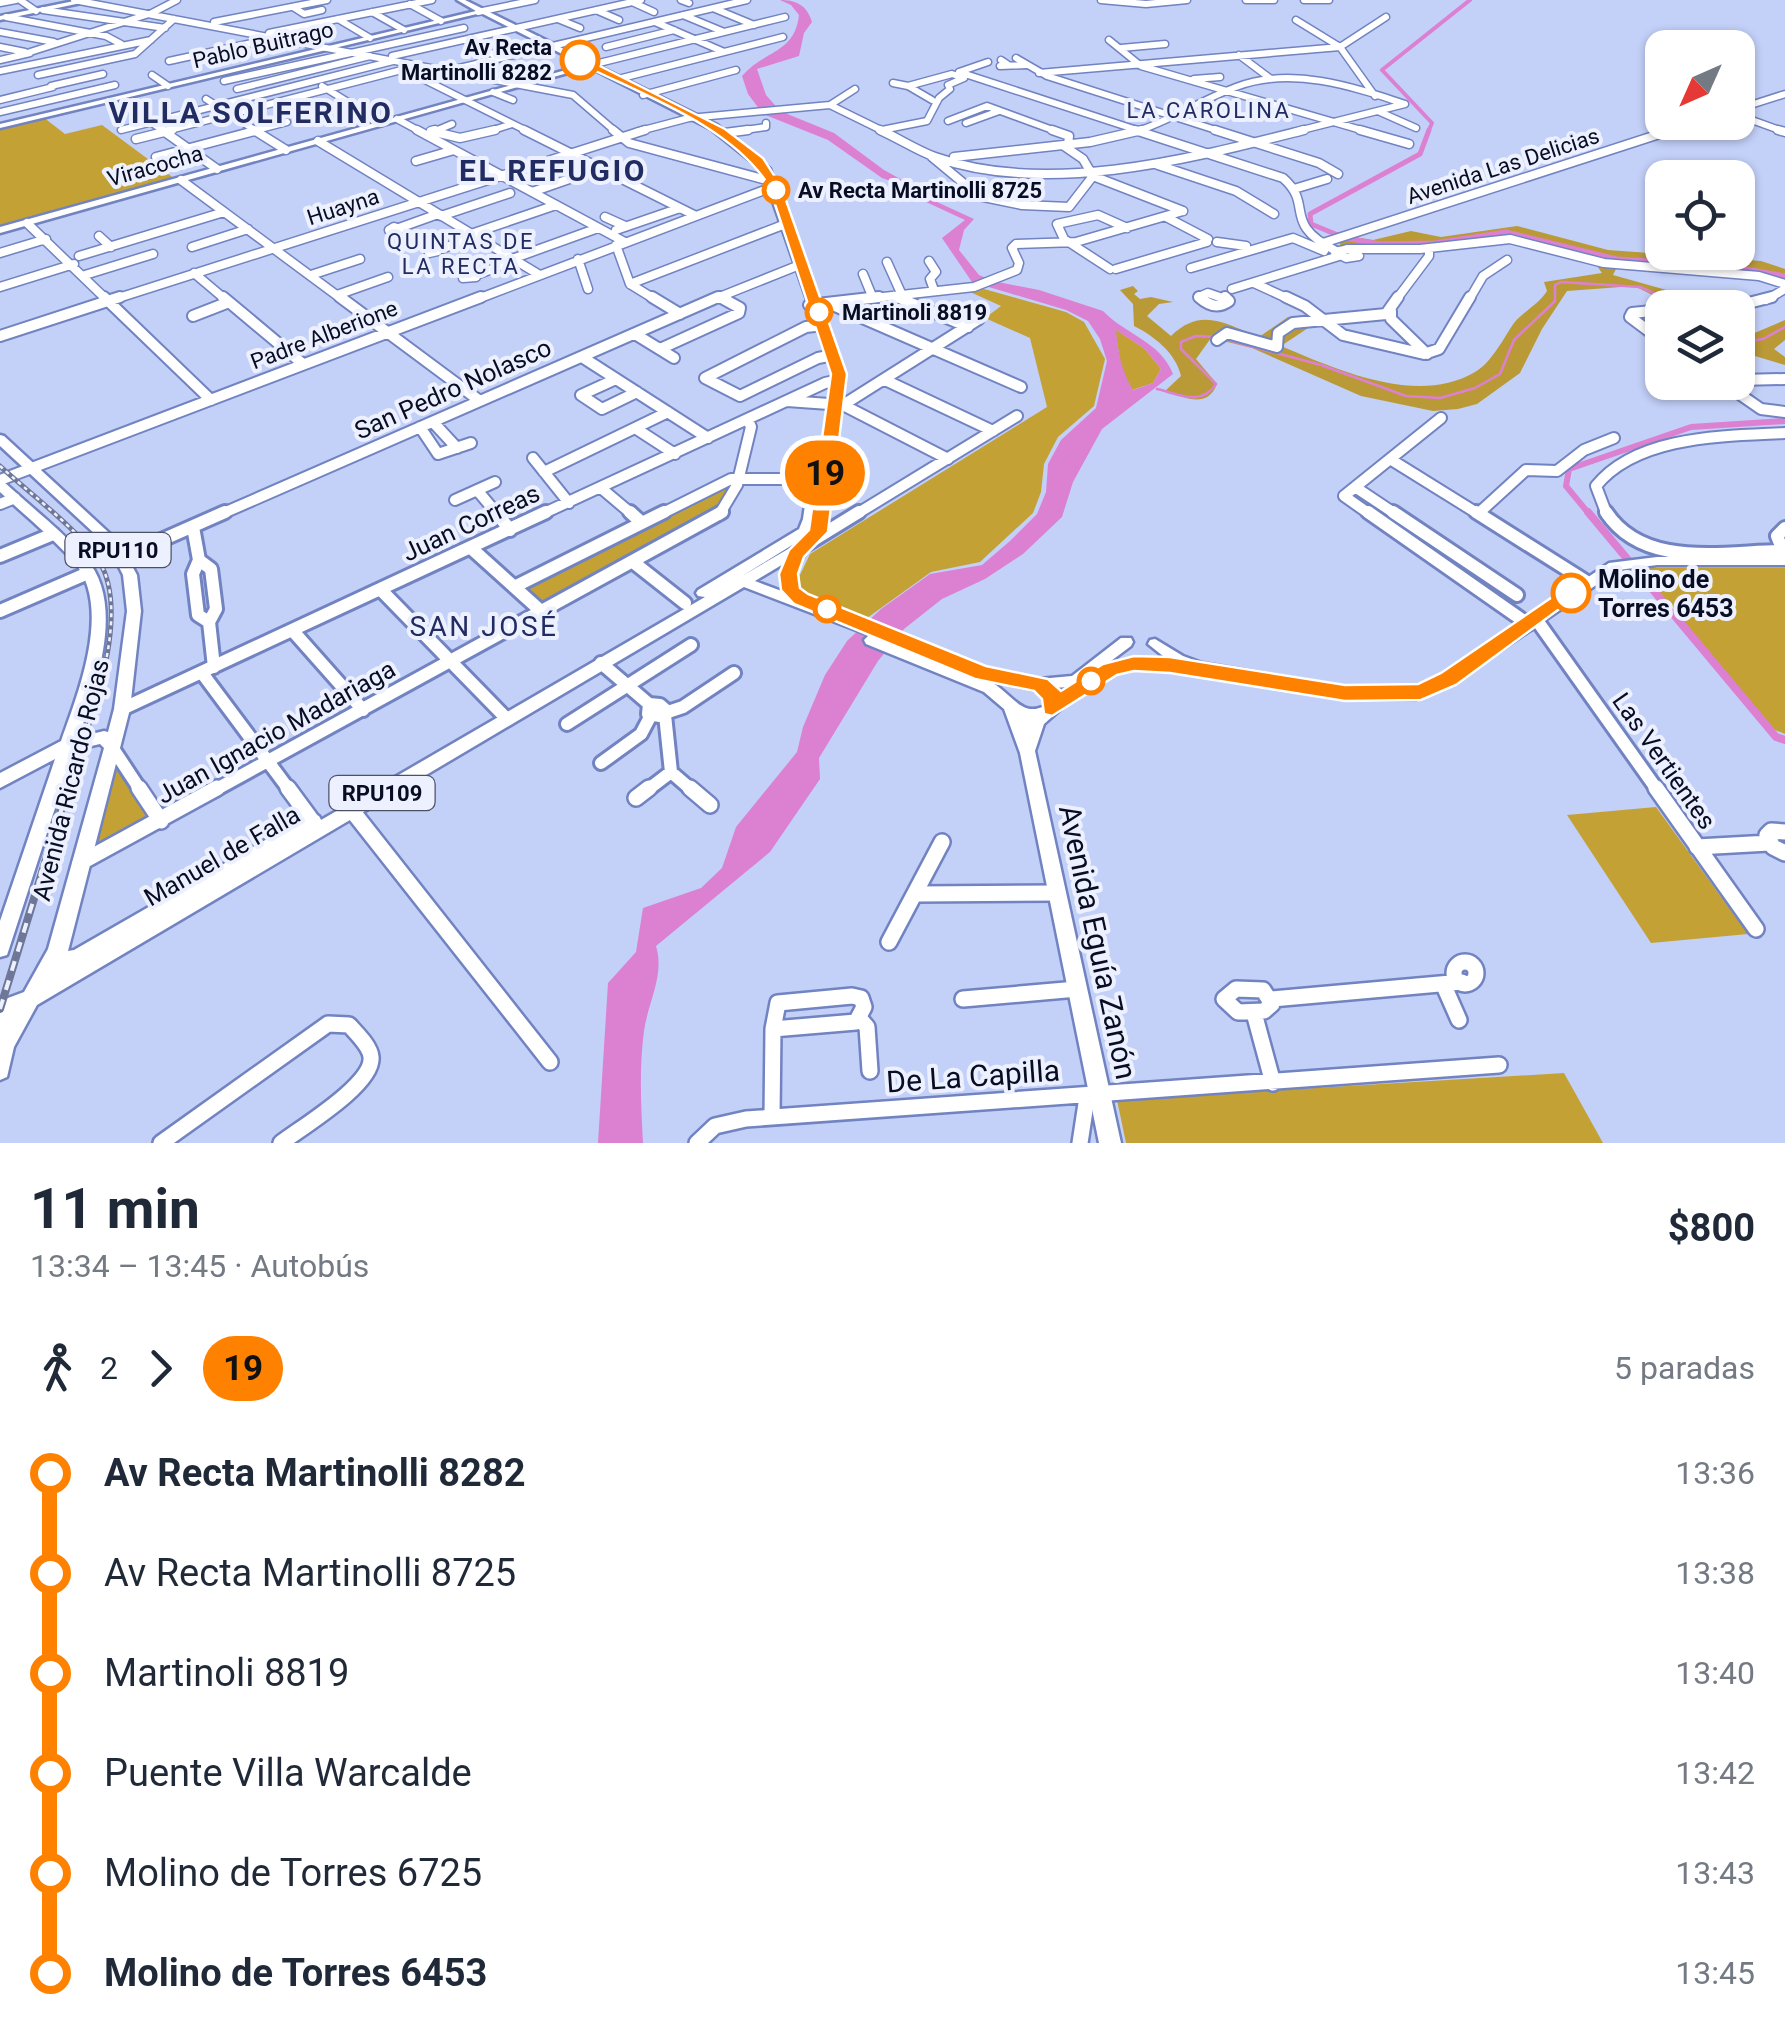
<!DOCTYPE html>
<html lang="es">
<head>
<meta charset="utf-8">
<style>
	:root { --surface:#fff; --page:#f2f2f3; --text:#1f2937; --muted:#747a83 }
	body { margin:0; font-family:Roboto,sans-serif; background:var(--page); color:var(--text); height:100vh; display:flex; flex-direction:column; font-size:38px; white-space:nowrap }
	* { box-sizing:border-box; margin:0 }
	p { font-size:32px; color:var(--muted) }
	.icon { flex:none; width:55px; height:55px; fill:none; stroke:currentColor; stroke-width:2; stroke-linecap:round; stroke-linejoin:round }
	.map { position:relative; height:1143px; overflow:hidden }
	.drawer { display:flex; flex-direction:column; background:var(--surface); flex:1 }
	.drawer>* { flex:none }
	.badge { padding:0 20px; border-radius:32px; font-size:35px; line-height:65px }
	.needle { width:65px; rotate:225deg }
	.controls { position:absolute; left:1645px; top:30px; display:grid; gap:20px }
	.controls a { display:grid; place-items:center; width:110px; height:110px; border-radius:20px; background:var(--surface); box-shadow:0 2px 8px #0004; font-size:50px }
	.map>.badge { position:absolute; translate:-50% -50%; box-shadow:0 0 0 5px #fff }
	.legs { display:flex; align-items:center; gap:15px; height:110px; padding:0 30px; font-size:32px }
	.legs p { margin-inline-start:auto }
	.summary { display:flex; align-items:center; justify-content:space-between; height:170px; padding:0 30px }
	h1 { font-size:55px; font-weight:700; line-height:75px }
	ul { padding:0 30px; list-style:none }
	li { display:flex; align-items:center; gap:35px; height:100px; font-size:38px }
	li i { display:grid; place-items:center; width:15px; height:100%; margin:0 12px; background:currentColor }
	li i::after { content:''; width:25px; height:25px; margin:-12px; border:8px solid; border-radius:50%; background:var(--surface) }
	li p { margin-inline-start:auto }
	li:first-child i { background:linear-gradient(#0000 50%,currentColor 0) }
	li:last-child i { background:linear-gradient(currentColor 50%,#0000 0) }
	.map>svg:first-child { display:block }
	.green { fill:#c3a135 }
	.forest { fill:#ba9a36 }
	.water { fill:#dc80d2; fill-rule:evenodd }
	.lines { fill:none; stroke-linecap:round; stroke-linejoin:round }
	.stream { stroke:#dc80d2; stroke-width:2.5 }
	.canal-far3 { stroke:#dc80d2; stroke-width:4 }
	.canal-far2 { stroke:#dc80d2; stroke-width:5 }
	.canal-far1 { stroke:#dc80d2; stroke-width:6 }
	.canal { stroke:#dc80d2; stroke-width:8 }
	.minor-far4-casing { stroke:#7183c1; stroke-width:9 }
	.minor-far3-casing { stroke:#7183c1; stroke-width:11 }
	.minor-far2-casing { stroke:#7183c1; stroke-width:14 }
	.minor-far1-casing { stroke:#7183c1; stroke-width:18 }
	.minor-casing { stroke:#7183c1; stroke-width:20 }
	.major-casing { stroke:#7183c1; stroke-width:5 }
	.minor-far4 { stroke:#fff; stroke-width:6 }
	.minor-far3 { stroke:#fff; stroke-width:8 }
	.minor-far2 { stroke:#fff; stroke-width:10 }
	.minor-far1 { stroke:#fff; stroke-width:12 }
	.minor { stroke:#fff; stroke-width:15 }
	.major { fill:#fff; fill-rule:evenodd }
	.rail-far1-casing { stroke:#6e7797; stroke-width:5 }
	.rail-casing { stroke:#6e7797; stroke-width:8 }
	.rail-far1 { stroke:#edf1ff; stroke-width:2.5; stroke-dasharray:4; stroke-linecap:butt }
	.rail { stroke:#edf1ff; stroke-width:4; stroke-dasharray:10; stroke-linecap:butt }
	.line-1 { fill:#ff8100; stroke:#fff; stroke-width:2.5 }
	.stop-1-dot { fill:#fff; stroke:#ff8100; stroke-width:5 }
	.labels { text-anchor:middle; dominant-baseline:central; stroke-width:8; stroke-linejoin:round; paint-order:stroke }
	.far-street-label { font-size:22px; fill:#080d23; stroke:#edf1ff }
	.far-stop-label { font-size:22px; font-weight:bold; fill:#080d23; stroke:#edf1ff; text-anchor:start }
	.far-neighbourhood-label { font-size:22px; letter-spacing:2.5px; fill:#212c62; stroke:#edf1ff }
	.shield { fill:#edf1ff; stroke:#4d5165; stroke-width:2.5 }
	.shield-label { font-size:22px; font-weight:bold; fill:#080d23 }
	.street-label { font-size:25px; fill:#080d23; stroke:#edf1ff }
	.stop-label { font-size:25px; font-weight:bold; fill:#080d23; stroke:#edf1ff; text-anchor:start }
	.neighbourhood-label { font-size:28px; letter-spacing:2.5px; fill:#212c62; stroke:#edf1ff }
	.far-district-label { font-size:30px; font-weight:bold; letter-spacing:2.5px; fill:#212c62; stroke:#edf1ff }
	.near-street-label { font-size:30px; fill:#080d23; stroke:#edf1ff }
</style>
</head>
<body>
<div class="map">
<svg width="1785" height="1143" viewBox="0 0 1785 1143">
	<rect width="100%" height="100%" fill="#c3d0f8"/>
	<path class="green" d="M43,117L65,134L102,125L175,179L0,228V128Z
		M984,289L1066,312L1084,322L1105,359L1094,406L1058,437L1044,464L1041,492L1033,513L980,562L931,572L867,618L807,593L800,586V575L810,554L1047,407L1030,338L985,318L1001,306L968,291Z
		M1115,329L1145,349L1161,369L1153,383L1132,390L1130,387L1121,367Z
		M732,483L725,504L544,607L521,588Z
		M1635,568H1785V734L1773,729Z
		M114,762L152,823L93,854Z
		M1656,807L1748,934L1651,943L1567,815Z
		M1564,1073L1603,1143H1126L1117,1100Z"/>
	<path class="forest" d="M1517,226L1608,250L1761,261L1785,269V282L1600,261L1508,238L1466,244L1340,246V241L1354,237L1373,240L1411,231L1441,237Z
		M1595,263L1617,267L1613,275L1670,291L1694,307H1677L1634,286L1567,291L1542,329L1520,373L1477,404L1458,409L1433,411L1361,396L1252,348L1211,338L1196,359L1217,384C1207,409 1186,398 1165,391L1181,376C1176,353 1154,336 1134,326L1133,304L1120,290L1133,286L1138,291L1134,294L1140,299L1151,297L1173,302L1159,304L1147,316L1171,336C1201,307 1224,323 1259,337L1288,317L1311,315L1317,322L1281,346C1338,370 1417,406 1475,372C1492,362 1503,339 1514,323C1524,311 1539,304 1547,291L1544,282L1602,273Z
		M1785,320V340L1774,349L1785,357V365L1738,351V334L1745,337Z"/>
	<path class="water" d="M780,0C796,0 807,5 812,22L804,33L799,56L757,69L766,95L780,111L834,133L884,170L924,192L926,197L974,219L964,230L959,250L979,275L993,281L1039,290L1103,311C1126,335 1160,341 1173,374L1102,429L1073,482L1062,517L1023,554L985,579L942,599L904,629L878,661L819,758L820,779L770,852L656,946C665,975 648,1002 644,1031C639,1069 641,1105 643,1143H598L608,983L636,952L643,908L701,888L722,868L736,827L797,752L803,727L825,675L847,641L881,609L930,574L982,565L1010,541L1037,514L1046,492L1048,464L1061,440L1096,408L1107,361L1100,339L1088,321L1066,310L972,282L942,238L965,220L913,196L915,190L882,178L828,140L763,114L748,94L742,76C765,50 795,53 799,15L791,5ZM1116,330L1145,349L1161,369L1153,383L1133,390C1121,371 1118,351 1116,330Z"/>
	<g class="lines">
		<path class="stream" d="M1224,339L1321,365L1406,396L1440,398L1475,388L1500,374L1514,340L1555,301V285L1561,282L1640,287L1687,308
			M1738,343L1763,339L1785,327
			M1157,389C1179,394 1201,407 1216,384L1181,349V342L1196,336L1216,337"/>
		<path class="canal-far3" d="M1428,132L1432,123L1382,70L1470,0"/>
		<path class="canal-far2" d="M1429,130L1420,154L1310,214L1311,224L1345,238L1380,244L1435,243L1506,232L1617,259L1729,266L1785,276"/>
		<path class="canal-far1" d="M1590,515L1566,486L1569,469L1691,427L1785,421"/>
		<path class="canal" d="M1588,512L1776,737L1785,740"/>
		<defs>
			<path id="minor-far4" d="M20,0L36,11
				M74,0L573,95L616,132
				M681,0L689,3
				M1101,0L1146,4L1187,0
				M1246,0H1274
				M1304,0H1329
				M632,2L654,12
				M0,3L16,0
				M410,4L441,21
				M293,7L304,14L322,10
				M713,8L754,25
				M43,10L165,28
				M596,10L619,20
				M372,12L404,30
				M478,12L535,0
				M683,15L724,32
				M6,17L106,36L121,44
				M338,19L370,38
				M558,19L580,28
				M1296,20L1340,47L1375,96
				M214,22L327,0
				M655,22L724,52
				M0,32L54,42
				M269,33L432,0
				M466,40L500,58
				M1109,40L1141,66L1368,132
				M0,47L25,52
				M606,47L674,30
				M1121,48L1165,44
				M24,54L152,13L177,0
				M1239,55L1271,79
				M392,56L641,0
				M1016,58L1047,76L1222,132
				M0,60L30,53
				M1001,60L1007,64L1000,66L1027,65
				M169,61L270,39
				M587,66L785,17
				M455,69L747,0
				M0,71L151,40
				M959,72L1143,132
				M959,72L988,62
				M1039,73L1340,47L1386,17
				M38,75L135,54L174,19
				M152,75L168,86
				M415,75L529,132
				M618,79L783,37
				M1194,79L1220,77
				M224,81L464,28
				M893,83L908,86L932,100
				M51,86L103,74
				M322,86L382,123
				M237,89L370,56
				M493,92L513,100
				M643,95L736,70
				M206,99L258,132
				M0,100L53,87
				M830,105L855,89
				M1738,109L1785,94
				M0,112L115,85
				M1380,112L1416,128
				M141,115L165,132
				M1738,115L1785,132
				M397,119L421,132
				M948,121L987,106L1058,132
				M966,123L999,111
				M121,130L393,61
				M882,130L927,121L939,98L950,89L948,85L964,78L952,74L908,86
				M162,132L417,66
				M249,132L287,122
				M433,132L452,124
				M487,132L512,124
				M636,132L689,118L830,105L885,132
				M731,132L766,127V123
				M1135,132C1170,121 1201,100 1236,87C1291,66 1351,86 1405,104
				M1294,132L1405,104
				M1664,132L1695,122"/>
			<path id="minor-far3" d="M162,130L217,169
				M254,130L286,150
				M417,130L623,241
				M435,130L431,131L460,138L495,130
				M524,130L694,215
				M613,130L629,143L774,182
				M880,130C898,138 916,150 935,157C1048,197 1193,158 1304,130
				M1052,130L1069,136L1068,145
				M1135,130L1283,178C1315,206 1280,222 1336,251
				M1215,130L1319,163L1338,174
				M1360,130L1409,144
				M1778,130L1785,132
				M725,133L748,130
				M136,139L172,130
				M318,141L538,274
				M156,157L258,130
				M932,157L979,196L1022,205L1069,207L1093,176L1083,159L1064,146
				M954,157L1090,142L1142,130
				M416,161L454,150
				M1158,165L1236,191L1274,214
				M1093,176L1183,211
				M181,180L343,300
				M1294,189L1327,179
				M532,192L601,168
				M441,216L510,193
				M605,217L625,226
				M1166,217L1208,239
				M27,223L107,300
				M394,227L400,229L389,230Z
				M399,228L438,214
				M616,230L680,208
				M471,234L556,205
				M99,236L111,247
				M1217,242L1246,246
				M1323,243L1672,130
				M616,245L630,284L656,300
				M192,247L248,229
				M1347,249H1420L1510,239L1604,263L1759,276L1785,284
				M1349,249L1359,256L1346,258L1335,252Z
				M434,250L438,251L429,253V251Z
				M438,250L475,237
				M0,253L46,239
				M79,256L224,212
				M512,259L598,228
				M578,259L588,289
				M929,261L936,272L930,279L934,290
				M887,262L901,293
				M1191,268L1293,238L1324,251
				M1110,269L1064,239L1057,224L1098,215L1127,228
				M1116,269L1207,242
				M194,273L226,300
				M472,274L476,277L463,278Z
				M863,274L872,296
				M85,275L153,254
				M311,275L360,259
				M476,275L514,261
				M1254,283L1291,300
				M630,284L788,223
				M0,287L74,264
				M1232,289L1339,256
				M337,295L388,277
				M894,296L903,300
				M719,297L725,300
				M112,300L645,130
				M475,300L775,186
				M712,300L802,264
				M856,300L974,287L1017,270L1019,263L1012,248L1016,244L1076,242L1183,211
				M1202,300L1199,297L1208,293L1228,300
				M1396,300L1429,256V249
				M1469,300L1483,276L1507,260
				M1766,300L1785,289"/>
			<path id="minor-far2" d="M104,297L211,400
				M223,297L303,364
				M340,297L480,401
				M652,297L680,314
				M897,297L968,327
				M1199,297C1209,306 1218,309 1229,301L1225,297
				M1286,297L1305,306L1343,335L1424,354L1439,349L1470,297
				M828,303L1021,387
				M809,305L879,297
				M1729,308L1772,297
				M1391,311V319L1427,354
				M193,316L229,302
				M1630,317L1662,341
				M1630,317L1632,313L1662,310
				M823,325L806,327L705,378L740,396L818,358L834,355
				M635,334L674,358
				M0,336L120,297
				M1217,340L1227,333L1277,347L1278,333L1293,323L1386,314L1398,297
				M660,349L739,313L740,308L720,297
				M582,357L708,438
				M616,379L581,395L602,409L637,392
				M885,380L993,431
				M1738,380L1785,379
				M1722,382L1761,409L1785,412
				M787,401L843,405L948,459
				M843,405L979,319
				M433,422L457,448
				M420,427L438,454L471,443
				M635,428L675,454
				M533,458L569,503
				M1390,459L1480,515
				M544,472L668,412
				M0,480L481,297
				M1355,487L1397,515
				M601,488L633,515
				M477,490L498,515
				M455,500L495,482
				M0,504L15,498
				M1480,512L1526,470L1557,471L1584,450L1614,438
				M219,515L718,297
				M540,515L825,383L839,380
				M659,515L731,479H815
				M719,515L737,485L751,427L748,420
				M855,515L1017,416
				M1371,515L1344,496L1441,418
				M1607,515L1596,486C1637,435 1725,436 1785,433"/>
			<path id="minor-far1" d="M496,512L510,530
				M630,512L642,523
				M1368,512L1528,624
				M1393,512L1517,595
				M1476,512L1587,582
				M1606,512C1644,570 1725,551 1785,551
				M193,527L199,560L193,574L198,615L209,622
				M807,544L859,512
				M471,548L542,612
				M1783,551L1777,536L1785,528
				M0,556L53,534
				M123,557L225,512
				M199,560L211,569L216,609L209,622L214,667
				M633,562L685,603
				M514,587L664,512
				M381,590L507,719
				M0,611L88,573
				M1536,619L1658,791
				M293,631L363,710
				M601,663L649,704
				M202,673L290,791
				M649,704L660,705L668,712L660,716L648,714Z
				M122,709L546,512
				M668,712L683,707L734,673
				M665,715L671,772L693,791
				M567,724L691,645
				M112,747L141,791
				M601,763L641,734L651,715
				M213,791L722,512
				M646,791L671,772"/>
			<path id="minor" d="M139,788L161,821
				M288,788L316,826
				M690,788L710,805
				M1656,788L1756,929
				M636,798L649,788
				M346,803L550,1062
				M1785,832L1771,831L1767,835L1773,847L1785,853
				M1697,847L1769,843
				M80,863L217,788
				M917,894L1058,893
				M889,942L942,842
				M1454 973a11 11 0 1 1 22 0a11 11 0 1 1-22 0Z
				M1444,986L1459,1020
				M1236,989L1263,990L1272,1004L1264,1011L1238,1012L1224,999Z
				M852,996L861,998L864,1007L856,1022L773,1029L778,1003Z
				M963,999L1077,989
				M1272,999L1462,982
				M1254,1013L1273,1083
				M860,1019L867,1027L870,1071
				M772,1116L773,1029
				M161,1143L328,1024L349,1025C357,1034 370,1046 371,1057C374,1084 302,1127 281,1143
				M697,1143L715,1126L746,1119L1499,1065
				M1080,1143L1087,1097"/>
			<path id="major" d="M79,0L81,3L0,20V16Z
				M457,0H465L717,125L770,169L845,374L825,532C809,549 791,562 798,588L808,597L809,601L985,668L1039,679L1072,676L1121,638H1131L1133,642L1131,646L1107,664L1134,658L1168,660L1148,644L1150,640L1155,639L1183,656L1202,663L1345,687H1414L1443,675L1609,563L1657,557H1785V565H1657L1618,570L1453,683L1416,699H1345L1190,670L1184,672L1134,668L1115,673L1070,701L1044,724L1035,751L1121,1143H1099L1020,753L1004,709L984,692L866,644L864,640L869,635L744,587L37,1005L14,1047L7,1077L0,1080V1001L24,992L48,949L104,748L100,744L74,750L9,949L7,955L0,957V921L55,759L0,788V773L61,741C78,693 113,607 74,562C52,537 24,515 0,492V481L4,482C31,507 61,530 85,557C127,604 95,686 79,737L104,731L108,732L114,709L127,611L123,575L109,547L0,446V435L4,436L119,542L137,575L141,611L130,709L68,951L74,950L307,816L313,814L319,816L321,820L705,597L698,596L696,593L698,590L799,529L803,519L811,463L817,459L821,460L833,374L762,170L711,129L589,67L0,233V227L584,65L481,13L0,128V124L476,11ZM797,542L795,545L742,576ZM785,563L782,577L787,593L755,581ZM973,676L1035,690L1045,699L1044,706C1024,717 1012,696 996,685C989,681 981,679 973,676ZM1069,687L1059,694L1053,688Z"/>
		</defs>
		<use href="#minor-far4" class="minor-far4-casing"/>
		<use href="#minor-far3" class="minor-far3-casing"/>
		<use href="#minor-far2" class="minor-far2-casing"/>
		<use href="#minor-far1" class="minor-far1-casing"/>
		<use href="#minor" class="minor-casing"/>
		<use href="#major" class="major-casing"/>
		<use href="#minor-far4" class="minor-far4"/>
		<use href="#minor-far3" class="minor-far3"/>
		<use href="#minor-far2" class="minor-far2"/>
		<use href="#minor-far1" class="minor-far1"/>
		<use href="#minor" class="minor"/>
		<use href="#major" class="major"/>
		<defs>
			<path id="rail-far1" d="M0,466C27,491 81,532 99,561C134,618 85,732 67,791"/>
			<path id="rail" d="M0,1009L68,788"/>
		</defs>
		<use href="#rail-far1" class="rail-far1-casing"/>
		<use href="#rail" class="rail-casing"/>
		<use href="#rail-far1" class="rail-far1"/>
		<use href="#rail" class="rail"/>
	</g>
	<path class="line-1" d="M577,58H584L725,129L763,158L781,186L847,374L828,532L804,557L798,574L800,588L808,594L986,666L1048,679L1061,691L1103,664L1134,656L1170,657L1345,685L1418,684L1441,673L1564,589H1578L1581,593L1456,685L1421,700L1345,701L1170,673L1134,671L1117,675L1052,716L1044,714L1042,699L1034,691L975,679L794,604L781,590L779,574L789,550L809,530L831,374L769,186C731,125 640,94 577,62Z"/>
	<g class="stop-1-dot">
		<circle cx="580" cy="60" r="18"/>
		<circle cx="776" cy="190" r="12"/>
		<circle cx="819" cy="312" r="12"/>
		<circle cx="1571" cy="593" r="18"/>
		<circle cx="827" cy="609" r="12"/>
		<circle cx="1091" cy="681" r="12"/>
	</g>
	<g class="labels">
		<g class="far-street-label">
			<text transform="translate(263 45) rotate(-13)">Pablo Buitrago</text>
			<text transform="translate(155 166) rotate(-16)">Viracocha</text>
			<text transform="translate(1503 166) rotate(-18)">Avenida Las Delicias</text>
			<text transform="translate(343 207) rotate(-18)">Huayna</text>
			<text transform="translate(324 335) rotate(-21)">Padre Alberione</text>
		</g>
		<g class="far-stop-label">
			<text x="552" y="47" text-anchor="end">Av Recta<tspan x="552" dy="25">Martinolli 8282</tspan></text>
			<text x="798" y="190">Av Recta Martinolli 8725</text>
			<text x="842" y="312">Martinoli 8819</text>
		</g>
		<g class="far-neighbourhood-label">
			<text x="1209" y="110">LA CAROLINA</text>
			<text x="461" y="241">QUINTAS DE<tspan x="461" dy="25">LA RECTA</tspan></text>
		</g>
		<g class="shield">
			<rect x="65.5" y="533" width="105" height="34" rx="8"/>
			<rect x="329.5" y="776" width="105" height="34" rx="8"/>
		</g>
		<g class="shield-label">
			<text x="118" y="550">RPU110</text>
			<text x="382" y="793">RPU109</text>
		</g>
		<g class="street-label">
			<text transform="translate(453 389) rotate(-24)">San Pedro Nolasco</text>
			<text transform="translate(471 523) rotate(-25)">Juan Correas</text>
			<text transform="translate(276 732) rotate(-29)">Juan Ignacio Madariaga</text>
			<text transform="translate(1664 761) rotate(55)">Las Vertientes</text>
			<text transform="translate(71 780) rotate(-76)">Avenida Ricardo Rojas</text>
			<text transform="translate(222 856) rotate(-30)">Manuel de Falla</text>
		</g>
		<g class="stop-label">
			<text x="1598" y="579">Molino de<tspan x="1598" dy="29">Torres 6453</tspan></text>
		</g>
		<g class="neighbourhood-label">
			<text x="484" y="626">SAN JOSÉ</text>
		</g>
		<g class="far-district-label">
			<text x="251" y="112">VILLA SOLFERINO</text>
			<text x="553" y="170">EL REFUGIO</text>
		</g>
		<g class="near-street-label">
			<text transform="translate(1098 942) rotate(78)">Avenida Eguía Zanón</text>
			<text transform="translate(973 1076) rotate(-4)">De La Capilla</text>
		</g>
	</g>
</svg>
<div class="controls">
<a><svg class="needle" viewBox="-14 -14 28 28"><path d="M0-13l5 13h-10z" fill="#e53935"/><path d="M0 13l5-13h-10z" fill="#747a83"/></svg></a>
<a><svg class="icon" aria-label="locate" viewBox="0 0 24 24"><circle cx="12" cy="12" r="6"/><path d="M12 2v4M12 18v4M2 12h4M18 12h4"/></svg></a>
<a><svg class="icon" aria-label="layers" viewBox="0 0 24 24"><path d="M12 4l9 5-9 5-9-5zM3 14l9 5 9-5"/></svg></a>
</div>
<b class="badge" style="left:825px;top:473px;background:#ff8100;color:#111">19</b>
</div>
<section class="drawer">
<div class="summary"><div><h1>11 min</h1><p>13:34 – 13:45 · Autobús</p></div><b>$800</b></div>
<div class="legs"><svg class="icon" aria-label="walk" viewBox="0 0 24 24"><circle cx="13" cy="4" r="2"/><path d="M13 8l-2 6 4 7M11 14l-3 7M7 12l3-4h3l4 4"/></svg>2<svg class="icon" aria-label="forward" viewBox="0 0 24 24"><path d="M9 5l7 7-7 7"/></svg><b class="badge" style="background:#ff8100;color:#111">19</b><p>5 paradas</p></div>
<ul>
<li><i style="color:#ff8100"></i><b>Av Recta Martinolli 8282</b><p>13:36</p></li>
<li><i style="color:#ff8100"></i><span>Av Recta Martinolli 8725</span><p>13:38</p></li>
<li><i style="color:#ff8100"></i><span>Martinoli 8819</span><p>13:40</p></li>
<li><i style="color:#ff8100"></i><span>Puente Villa Warcalde</span><p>13:42</p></li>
<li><i style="color:#ff8100"></i><span>Molino de Torres 6725</span><p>13:43</p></li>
<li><i style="color:#ff8100"></i><b>Molino de Torres 6453</b><p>13:45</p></li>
</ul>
</section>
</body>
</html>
